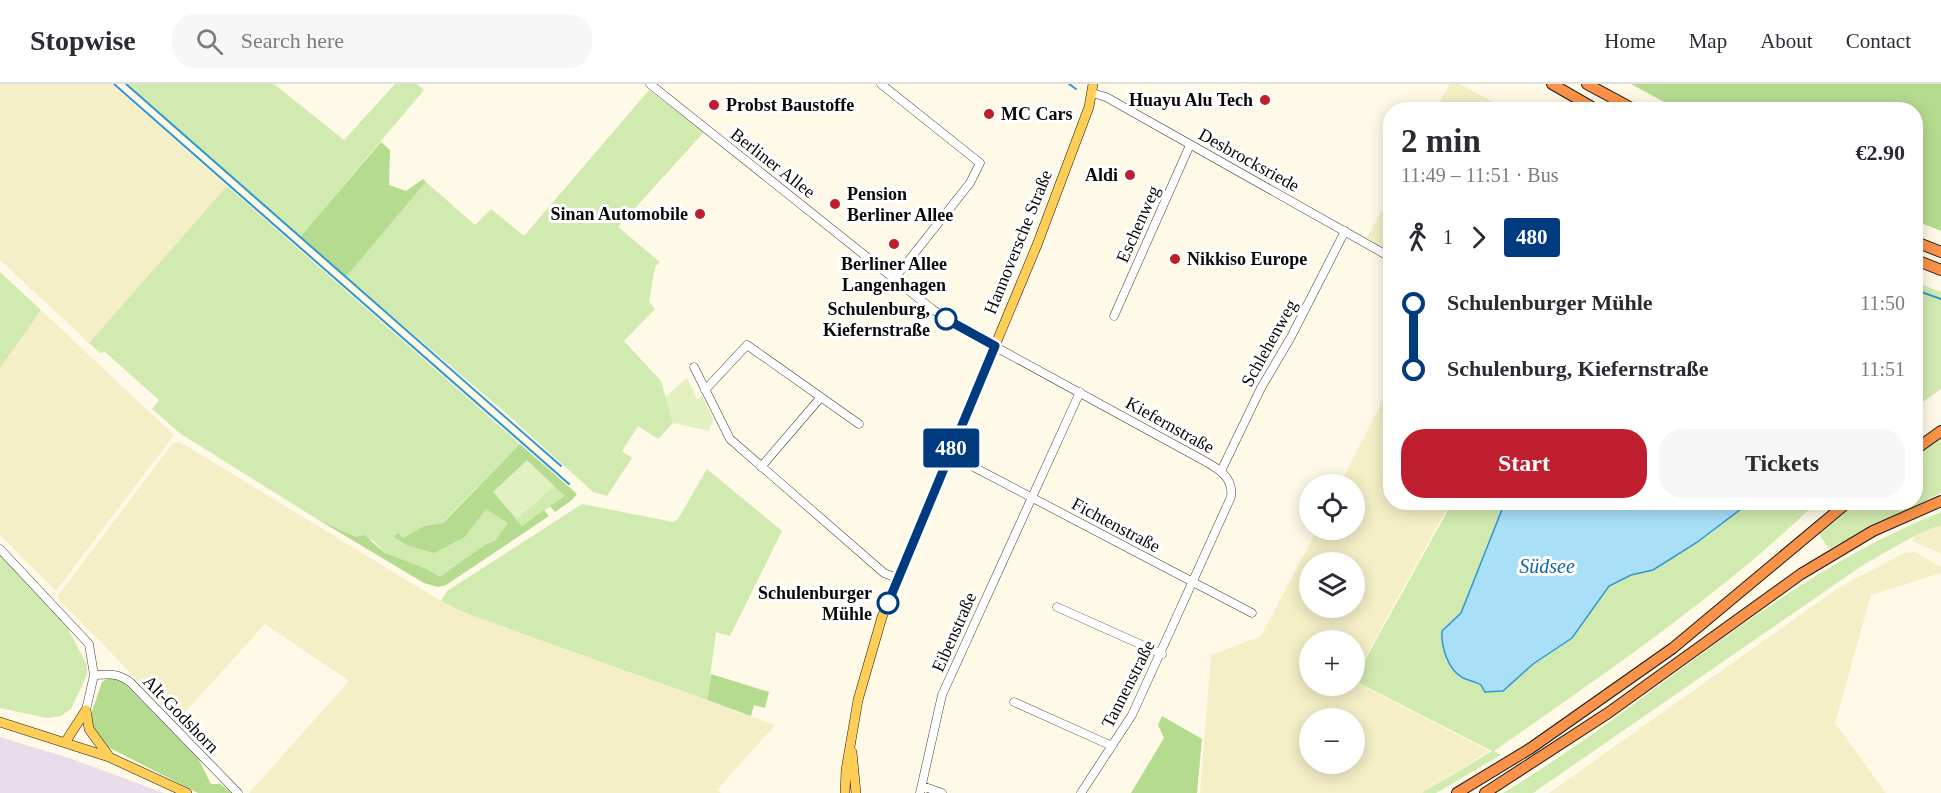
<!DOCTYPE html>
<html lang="en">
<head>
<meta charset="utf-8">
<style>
	:root { --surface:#fff; --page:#f7f7f7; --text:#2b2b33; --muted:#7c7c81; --line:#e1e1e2; --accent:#be1e2d }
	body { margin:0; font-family:"Times New Roman",serif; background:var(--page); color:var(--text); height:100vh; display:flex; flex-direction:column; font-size:22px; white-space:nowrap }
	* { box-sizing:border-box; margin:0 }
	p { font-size:20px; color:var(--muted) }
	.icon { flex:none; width:33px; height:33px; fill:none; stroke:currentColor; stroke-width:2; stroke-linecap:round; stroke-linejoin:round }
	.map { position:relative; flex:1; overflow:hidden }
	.details { position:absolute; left:1383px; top:18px; width:540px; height:408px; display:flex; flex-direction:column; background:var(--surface); border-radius:24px; box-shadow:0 3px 15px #0003 }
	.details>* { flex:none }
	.badge { padding:0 12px; border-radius:4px; font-size:21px; line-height:39px }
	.tools { position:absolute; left:1299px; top:390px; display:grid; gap:12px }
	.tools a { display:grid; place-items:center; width:66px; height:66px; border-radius:50%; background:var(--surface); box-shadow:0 3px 15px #0003; font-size:30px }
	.map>.badge { position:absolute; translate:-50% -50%; box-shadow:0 0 0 3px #fff }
	.legs { display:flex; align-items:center; gap:9px; height:66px; padding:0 18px; font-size:20px }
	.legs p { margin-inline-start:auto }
	.head { display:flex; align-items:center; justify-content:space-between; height:102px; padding:0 18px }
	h1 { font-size:33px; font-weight:700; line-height:45px }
	.cta { display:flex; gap:12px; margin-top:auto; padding:12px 18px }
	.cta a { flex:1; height:69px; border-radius:24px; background:var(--accent); color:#fff; font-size:24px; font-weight:700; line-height:69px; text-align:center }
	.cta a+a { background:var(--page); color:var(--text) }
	ul { padding:0 18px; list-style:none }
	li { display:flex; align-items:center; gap:21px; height:66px; font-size:22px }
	li i { display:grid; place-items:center; width:9px; height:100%; margin:0 8px; background:currentColor }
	li i::after { content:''; width:15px; height:15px; margin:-8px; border:4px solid; border-radius:50%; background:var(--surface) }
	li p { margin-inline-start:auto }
	li:first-child i { background:linear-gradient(#0000 50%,currentColor 0) }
	li:last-child i { background:linear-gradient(currentColor 50%,#0000 0) }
	header { display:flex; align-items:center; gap:36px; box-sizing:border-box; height:84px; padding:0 30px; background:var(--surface); border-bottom:2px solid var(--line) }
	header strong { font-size:28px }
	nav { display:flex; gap:33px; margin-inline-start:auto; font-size:21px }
	.search { width:420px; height:54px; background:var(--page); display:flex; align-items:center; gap:15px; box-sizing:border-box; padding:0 21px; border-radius:24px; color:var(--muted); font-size:22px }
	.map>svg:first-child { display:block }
	.industrial { fill:#e8ddea }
	.farmland { fill:#f5efc7; fill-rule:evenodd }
	.green { fill:#d1eab0 }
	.forest { fill:#b5db8f }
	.pitch { fill:#e3f1c2 }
	.water { fill:#aadff8; stroke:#2e98d2; stroke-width:1.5 }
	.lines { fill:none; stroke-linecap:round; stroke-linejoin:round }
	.stream { stroke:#2e98d2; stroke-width:2 }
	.minor-casing { stroke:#3d3d3d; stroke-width:9 }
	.major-casing { stroke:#1b1b1b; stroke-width:10 }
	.highway-casing { stroke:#1b1b1b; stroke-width:12 }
	.minor { stroke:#fff; stroke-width:8 }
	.major { stroke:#ffce57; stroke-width:9 }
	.highway { stroke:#fb9249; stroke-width:10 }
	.line-1-casing { stroke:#fff; stroke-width:14 }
	.line-1 { stroke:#003b80; stroke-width:9 }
	.poi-dot { fill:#be1e2d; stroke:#fff; stroke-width:2 }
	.stop-1-dot { fill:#fff; stroke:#003b80; stroke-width:3 }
	.labels { text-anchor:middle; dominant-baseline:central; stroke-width:6; stroke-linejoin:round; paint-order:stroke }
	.poi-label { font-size:18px; font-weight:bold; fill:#0a0a0a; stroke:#fff; text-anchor:start }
	.street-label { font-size:18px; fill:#0a0a0a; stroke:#fff }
	.stop-label { font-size:18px; font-weight:bold; fill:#0a0a0a; stroke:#fff; text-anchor:end }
	.water-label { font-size:20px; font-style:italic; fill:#10679f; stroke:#fff }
</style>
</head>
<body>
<header>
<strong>Stopwise</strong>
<div class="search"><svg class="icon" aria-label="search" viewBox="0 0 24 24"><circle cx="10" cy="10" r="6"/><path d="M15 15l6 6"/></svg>Search here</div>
<nav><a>Home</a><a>Map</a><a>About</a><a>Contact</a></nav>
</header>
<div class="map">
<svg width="1941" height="709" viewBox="0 0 1941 709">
	<rect width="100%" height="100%" fill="#fff9e7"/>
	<path class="industrial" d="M0,653L69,674L164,709H0Z"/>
	<path class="farmland" d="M0,0H111L227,102L89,259L0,176Z
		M1450,0H1460L1506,25H1436Z
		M1390,111V167L1367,154Z
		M41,226L174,351L56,507L0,451V284Z
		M1390,302V418L1450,419L1355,592L1354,556H1310V602H1354L1355,598L1489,667L1422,709H1200L1211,571L1261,552L1317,446H1354V400H1340ZM1310,478H1354V524H1310ZM1310,634H1354V680H1310Z
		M180,358L436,514L468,530L775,641L717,706L721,709H249L349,597L265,540L177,637L57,513L173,359Z
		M1941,441V470L1912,457L1917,449Z
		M1915,468L1941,483V489L1871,511L1835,639L1886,709H1549L1838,504L1904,469Z"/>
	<path class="green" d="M127,0H274L344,56L395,0H417L424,6L300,153Z
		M649,6L704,48L618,143L660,178L655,183L649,218L655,225L624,257L661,297L673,339L658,355L638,342L622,367L632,374L607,412L593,408L507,330L346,193L426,98L475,141L491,125L524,152Z
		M227,102L520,360L442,439L424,442L403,454L407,461L465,453L486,424L509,439L495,457L486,460L440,494L425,484L385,469L374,457L356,453L317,435L181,350L152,325L159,316L105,268L100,269L89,259Z
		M0,188L41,226L0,284Z
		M1916,198L1941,208V305L1916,323Z
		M1941,355V409L1829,465L1819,450L1857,419L1916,418V372Z
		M527,376L566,412L522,442L493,408Z
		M707,385L782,447L730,552L716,548L707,616L468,530L441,517L447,507L582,420L673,438L678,435Z
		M1452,419H1505L1461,529L1442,547C1441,561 1450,588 1463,595C1469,598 1475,597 1481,601L1485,608L1503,607L1533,580L1572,554L1609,502L1631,491L1653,486L1696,459L1749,419H1816C1718,513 1605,589 1494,667L1501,671L1436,709H1422L1492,667L1355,597V594Z
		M1941,428V441C1913,450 1889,467 1863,481L1533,709H1503C1653,619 1777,493 1941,428Z
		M0,471L63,535L87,581V591L71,625L61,632L47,634L0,624Z"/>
	<path class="forest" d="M1631,0H1941V147L1916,137V26L1677,25Z
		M381,58L390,66L389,101L406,107L423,95L426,98L346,193L300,153Z
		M520,360L577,410L572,416L555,428L550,422L565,412L527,376L493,408L522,442L544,426L549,432L446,501L438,503L424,499L317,435L356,453L364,451L385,469L425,484L440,493L486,460L495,457L508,439L486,425L465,453L434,469L407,461L394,453L398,449L403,454L424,442L443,439Z
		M711,590L769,608L765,624L754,621L751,632L707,616Z
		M110,593L122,597L188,664L198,674L211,700H220L232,709H198L106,662L92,641V627L102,598Z
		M1162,632L1202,655L1197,709H1131L1164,654L1158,641Z"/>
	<path class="pitch" d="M687,294L697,315L703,313L713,336L709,347L673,339L665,313Z
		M527,377L554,402L517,435L494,408Z"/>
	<path class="water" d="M1505,418H1749V419L1696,459L1653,486L1631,491L1609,502L1572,554L1533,580L1503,607L1485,608L1481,601C1475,597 1469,597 1463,594C1448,586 1441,563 1442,547L1461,529Z"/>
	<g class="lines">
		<path class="stream" d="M114,0L569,400
			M126,0L561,382
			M1069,0L1076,5
			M1916,206L1941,215"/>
		<defs>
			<path id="minor" d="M650,0L932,225L961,244L1199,374C1215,383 1234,391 1231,413L1132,631L1081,709
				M881,0L980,79L970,99L894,195
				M1092,9L1106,13L1390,173
				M1114,232L1190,61
				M694,283L730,355L884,489L897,494
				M705,306L747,261L859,340
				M966,379L1252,529
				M761,383L821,313
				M1221,387L1261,304L1291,253L1345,147
				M0,465L89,560L94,591L86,626
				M1057,523L1162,570
				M94,591C109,590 118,589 130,598L238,709
				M1014,618L1112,662
				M922,702L942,709
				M920,709L942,611L1080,308"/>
			<path id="major" d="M86,626L89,645L108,671
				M0,638L109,673L187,709
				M66,657L86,626
				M852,668L856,709
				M845,709L846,686L858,616L882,533L1037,161L1089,23L1093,0"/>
			<path id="highway" d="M1552,0L1597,26
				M1587,0L1635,26
				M1916,158L1941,168
				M1916,176L1941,186
				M1916,365L1941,347
				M1457,709L1531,664L1673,564L1848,418
				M1485,709L1608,629L1801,490L1873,447L1941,417"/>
		</defs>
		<use href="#minor" class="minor-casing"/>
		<use href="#major" class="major-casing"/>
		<use href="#highway" class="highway-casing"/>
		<use href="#minor" class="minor"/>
		<use href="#major" class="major"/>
		<use href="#highway" class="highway"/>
	</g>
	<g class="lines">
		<defs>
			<path id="line-1" d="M888,519L995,262L946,235"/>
		</defs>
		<use href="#line-1" class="line-1-casing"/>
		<use href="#line-1" class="line-1"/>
	</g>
	<g class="poi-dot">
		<circle cx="1265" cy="16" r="6"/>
		<circle cx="714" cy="21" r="6"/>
		<circle cx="989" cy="30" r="6"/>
		<circle cx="1130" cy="91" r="6"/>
		<circle cx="835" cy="120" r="6"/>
		<circle cx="700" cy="130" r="6"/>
		<circle cx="894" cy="160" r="6"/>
		<circle cx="1175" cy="175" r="6"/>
	</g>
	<g class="stop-1-dot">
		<circle cx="946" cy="235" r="10"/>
		<circle cx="888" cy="519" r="10"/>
	</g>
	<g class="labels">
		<g class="poi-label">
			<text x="1253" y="16" text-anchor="end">Huayu Alu Tech</text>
			<text x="726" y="21">Probst Baustoffe</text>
			<text x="1001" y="30">MC Cars</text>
			<text x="1118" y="91" text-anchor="end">Aldi</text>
			<text x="847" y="110">Pension<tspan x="847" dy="21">Berliner Allee</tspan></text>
			<text x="688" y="130" text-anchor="end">Sinan Automobile</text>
			<text x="1187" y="175">Nikkiso Europe</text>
			<text x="894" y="180" text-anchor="middle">Berliner Allee<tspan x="894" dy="21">Langenhagen</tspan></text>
		</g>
		<g class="street-label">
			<text transform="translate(1249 76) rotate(29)">Desbrocksriede</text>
			<text transform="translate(773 79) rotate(38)">Berliner Allee</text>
			<text transform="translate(1138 140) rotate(-66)">Eschenweg</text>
			<text transform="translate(1018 158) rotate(-68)">Hannoversche Straße</text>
			<text transform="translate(1269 259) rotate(-61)">Schlehenweg</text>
			<text transform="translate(1170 341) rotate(29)">Kiefernstraße</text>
			<text transform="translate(1116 441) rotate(28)">Fichtenstraße</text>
			<text transform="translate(954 548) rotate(-66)">Eibenstraße</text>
			<text transform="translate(1128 600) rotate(-63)">Tannenstraße</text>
			<text transform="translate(181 630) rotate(46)">Alt-Godshorn</text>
		</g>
		<g class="stop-label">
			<text x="930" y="225">Schulenburg,<tspan x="930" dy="21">Kiefernstraße</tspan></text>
			<text x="872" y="509">Schulenburger<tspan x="872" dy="21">Mühle</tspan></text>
		</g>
		<g class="water-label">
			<text x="1547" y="482">Südsee</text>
		</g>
	</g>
</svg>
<div class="tools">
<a><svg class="icon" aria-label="locate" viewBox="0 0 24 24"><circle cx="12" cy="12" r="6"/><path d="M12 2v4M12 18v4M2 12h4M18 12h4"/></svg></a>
<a><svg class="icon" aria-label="layers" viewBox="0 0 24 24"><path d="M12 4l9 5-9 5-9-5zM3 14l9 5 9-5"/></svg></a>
<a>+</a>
<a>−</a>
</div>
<b class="badge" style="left:951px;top:364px;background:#003b80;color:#fff">480</b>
<section class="details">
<div class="head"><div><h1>2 min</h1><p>11:49 – 11:51 · Bus</p></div><b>€2.90</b></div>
<div class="legs"><svg class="icon" aria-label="walk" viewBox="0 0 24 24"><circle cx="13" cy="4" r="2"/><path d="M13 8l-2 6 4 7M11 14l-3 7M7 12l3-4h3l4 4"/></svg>1<svg class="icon" aria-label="forward" viewBox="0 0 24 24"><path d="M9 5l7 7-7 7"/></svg><b class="badge" style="background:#003b80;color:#fff">480</b></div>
<ul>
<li><i style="color:#003b80"></i><b>Schulenburger Mühle</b><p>11:50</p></li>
<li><i style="color:#003b80"></i><b>Schulenburg, Kiefernstraße</b><p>11:51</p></li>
</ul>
<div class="cta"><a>Start</a><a>Tickets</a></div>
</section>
</div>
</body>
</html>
